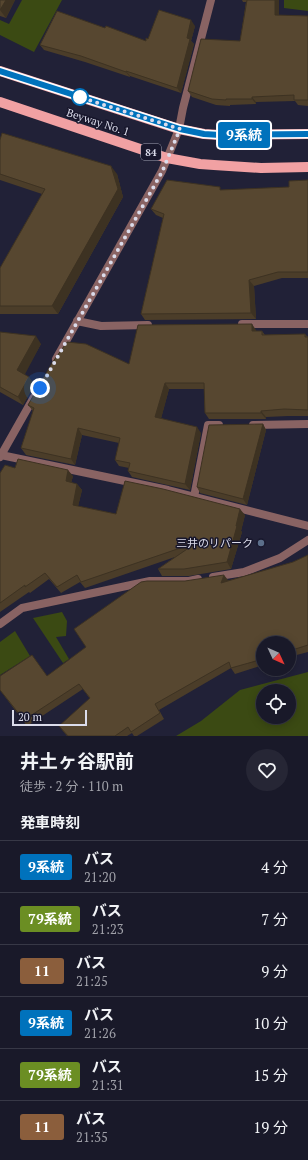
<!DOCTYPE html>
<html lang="ja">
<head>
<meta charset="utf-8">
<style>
	:root { --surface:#191929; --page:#262635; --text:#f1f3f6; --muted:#9fa0a8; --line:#373846 }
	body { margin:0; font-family:"PT Serif","Noto Sans JP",serif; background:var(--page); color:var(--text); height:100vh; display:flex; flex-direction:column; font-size:15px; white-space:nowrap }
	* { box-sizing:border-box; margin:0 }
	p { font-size:13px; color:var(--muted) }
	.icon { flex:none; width:22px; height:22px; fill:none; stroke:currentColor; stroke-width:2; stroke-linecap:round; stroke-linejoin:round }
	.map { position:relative; height:736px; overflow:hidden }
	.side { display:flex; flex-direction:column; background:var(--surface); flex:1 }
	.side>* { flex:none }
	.badge { padding:0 8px; border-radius:3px; font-size:14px; line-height:26px }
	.needle { width:26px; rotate:134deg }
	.buttons { position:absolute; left:256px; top:636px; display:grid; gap:8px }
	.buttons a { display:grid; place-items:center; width:40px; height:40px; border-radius:50%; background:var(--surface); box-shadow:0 2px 10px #0003,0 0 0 1px var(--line); font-size:20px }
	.scale { position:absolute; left:12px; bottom:10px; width:75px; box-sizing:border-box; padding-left:4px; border:2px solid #dbdceb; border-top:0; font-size:11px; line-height:14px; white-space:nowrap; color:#dbdceb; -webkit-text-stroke:3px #18172c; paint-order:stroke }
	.you { position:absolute; width:20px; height:20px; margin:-10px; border:3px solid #fff; border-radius:50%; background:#1a73e8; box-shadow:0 0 0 6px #1a73e833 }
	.map>.badge { position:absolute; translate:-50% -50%; box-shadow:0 0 0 2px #fff }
	h2 { padding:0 20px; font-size:15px; line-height:36px }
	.round { display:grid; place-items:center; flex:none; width:42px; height:42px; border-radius:21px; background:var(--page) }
	.headline { display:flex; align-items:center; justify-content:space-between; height:68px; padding:0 20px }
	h1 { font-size:19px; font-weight:700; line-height:30px }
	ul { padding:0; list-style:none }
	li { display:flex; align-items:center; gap:12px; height:52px; padding:0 20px; border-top:1px solid var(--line) }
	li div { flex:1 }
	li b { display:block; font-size:15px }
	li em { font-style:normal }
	li .badge { min-width:44px; font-weight:700; text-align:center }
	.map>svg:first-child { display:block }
	.green { fill:#3b4a13; fill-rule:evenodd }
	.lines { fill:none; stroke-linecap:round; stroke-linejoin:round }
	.service { stroke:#896363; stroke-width:8 }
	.minor { stroke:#896363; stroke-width:8 }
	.tertiary { stroke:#896363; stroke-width:8 }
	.primary { stroke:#f1a1a3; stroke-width:10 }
	.wall { fill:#4b3d29 }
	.shaded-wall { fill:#3d3222 }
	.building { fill:#574730; stroke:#3d3222 }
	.line-casing { stroke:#fff; stroke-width:9 }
	.line { stroke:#0072bc; stroke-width:6 }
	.walk { stroke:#dbdceb; stroke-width:4; stroke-dasharray:0 7.2 }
	.stop-dot { fill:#fff; stroke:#0072bc; stroke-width:2 }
	.service-dot { fill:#5c6f8a; stroke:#18172c; stroke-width:1.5 }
	.labels { text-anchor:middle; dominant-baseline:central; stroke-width:3; stroke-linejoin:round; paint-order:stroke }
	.shield { fill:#18172c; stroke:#a0a1b2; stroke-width:1 }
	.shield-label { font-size:10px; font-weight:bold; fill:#dbdceb }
	.street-label { font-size:11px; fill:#dbdceb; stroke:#18172c }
	.poi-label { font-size:11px; fill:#dbdceb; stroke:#18172c; text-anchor:end }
</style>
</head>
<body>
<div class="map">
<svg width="308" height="736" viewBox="0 0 308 736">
	<rect width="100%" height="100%" fill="#212137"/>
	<path class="green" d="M22,0H62L34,52L0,35V20L9,24Z
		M284,0H308V11L284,8Z
		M62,612L67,621L66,636L56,637L69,659L63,663L33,618Z
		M15,631L30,656L0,675V642Z
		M308,672V736H176L201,721L240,690ZM263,691H289V717H263Z"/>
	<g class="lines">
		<path class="service" d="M253,425L308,424
			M194,497L208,425H219"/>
		<path class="minor" d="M179,129L183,108L211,0
			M77,321L101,326L148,325
			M242,324H308
			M213,577L244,572L280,558L308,540
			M0,624L22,608L150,581H189L198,579"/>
		<path class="tertiary" d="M56,359L162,171L179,129
			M1,455L168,490L308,526
			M0,457L34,397"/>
		<path class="primary" d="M0,71L179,129L204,134L219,135L308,134
			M0,102L167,158L200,164L214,165L261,168L308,167"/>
	</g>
	<path class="wall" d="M0,0H15L6,18L0,16Z
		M242,0H279V15L308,16V106L298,105L295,101L256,102V104L230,105V106L216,105L192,97L188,91L240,41L246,2H243Z
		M195,26L191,41L194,44L181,93L130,76V77L85,62L44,50L40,45L146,41L148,39Z
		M0,140L117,174L123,197L58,314H0V268L42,194L0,180Z
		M308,180V278H282L254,286L256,319L145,320L141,314L163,218L156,215L151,209L222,190L289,187Z
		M256,330V331H262L265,335L305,334L308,337V416H288L266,417V419H209L205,413L204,389H169L161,418L201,433L190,490L132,477L128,471L129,468L119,466L115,460L119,443L82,435L75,465L26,455L21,448L33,411L28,405L129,364Z
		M0,332L41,344L24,374L29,377L34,385L23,405L0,392Z
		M263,424L266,430L247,505L200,493L197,487Z
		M15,468L73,476L71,483L77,484L82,490L78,506L116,514L245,515L241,531L242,532L231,569L189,576H162L158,569L175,557L85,588L80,582L61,593L49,579L30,593L29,592L0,612V473Z
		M308,555V652L289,657V643H263V665L235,674L231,668L159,710L164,719L137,736H134L132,733L127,736H67L59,726L90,699L83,689L27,726L0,690L47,676L185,581L228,580L227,581L293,562Z"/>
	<path class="shaded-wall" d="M6,0H15L6,18L0,10Z
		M275,0H279V20L275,15Z
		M191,20L195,26L191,41L194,44L181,93L177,88L187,38Z
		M126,71L130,76V77L126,72Z
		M252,97L256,102V104L252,99Z
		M111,166L117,174L123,197L58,314L52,306Z
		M249,280L254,286L256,319L251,313Z
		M252,324L256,330L257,337L252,331Z
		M36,336L41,344L23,378L17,370Z
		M29,377L34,385L23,405L18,397Z
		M165,383L169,389L160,423L155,417Z
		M261,411L266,417V419L261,413Z
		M263,424L266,430L247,505L243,499Z
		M197,427L201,433L190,490L185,484Z
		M78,428L82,435L75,465L71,459Z
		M68,470L73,476L70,487L66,481Z
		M77,484L82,490L77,511L73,505Z
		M240,509L245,515L241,531L242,532L231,569L227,562Z
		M224,575L228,580L225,588L221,583Z"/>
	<path class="building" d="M0,0H6L0,10Z
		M247,0H275V15L308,16V100H294V95L252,97V99H226V100L212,99L188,91L201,39L240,41Z
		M159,10L191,20L187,38L190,39L177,88L126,71V72L81,56L40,45L57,11L105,28L106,26L146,41V38L148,39Z
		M2,133L111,166L118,189L52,306H0V268L45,189L0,174V140Z
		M167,180L220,187V190L289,187V181L308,180V272H278L249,280L251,313L141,314L164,214L151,209Z
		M252,324V331H262V335L305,334V337H308V410L284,409L261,411V413H205L204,383H165L155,417L197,427L185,484L128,471L130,463L115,460L120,438L78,428L71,459L21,448L34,408L28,405L52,363L67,342L86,344L129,364L138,325Z
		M0,332L36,336L17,370L29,377L18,397L0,387Z
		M263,424L243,499L197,487L209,425Z
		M18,459L68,470L66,481L77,484L73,505L116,514L125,481L163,489L240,509L236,526H237L227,562L184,569H158L193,545L192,544L81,582L77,575L57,587L45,573L25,587V585L0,603V473L5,465L15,468Z
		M308,555V645L289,651V643H263V659L231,668L229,662L155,704L160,713L131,732L128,727L115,736H68L59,726L90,698L79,684L24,720L0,690V676L32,655L47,676L86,647L74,629L141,582L147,581H185L224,575L221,583L293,562Z"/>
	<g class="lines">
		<defs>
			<path id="line" d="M0,71L180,129L204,134L220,135L308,134"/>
		</defs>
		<use href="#line" class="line-casing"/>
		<use href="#line" class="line"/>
		<path class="walk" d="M40,388L162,172L180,129L76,96L80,97"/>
	</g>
	<circle class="stop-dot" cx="80" cy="97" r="8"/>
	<circle class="service-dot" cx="261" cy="543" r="4"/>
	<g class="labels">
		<rect class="shield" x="141" y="144" width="20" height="16" rx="3"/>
		<g class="shield-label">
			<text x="151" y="152">84</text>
		</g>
		<g class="street-label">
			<text transform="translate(98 122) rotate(18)">Beyway No. 1</text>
		</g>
		<g class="poi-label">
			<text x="253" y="543">三井のリパーク</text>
		</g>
	</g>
</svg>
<div class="buttons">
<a><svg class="needle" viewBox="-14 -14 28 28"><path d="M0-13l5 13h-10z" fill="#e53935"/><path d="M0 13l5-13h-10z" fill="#9fa0a8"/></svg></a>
<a><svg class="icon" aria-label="locate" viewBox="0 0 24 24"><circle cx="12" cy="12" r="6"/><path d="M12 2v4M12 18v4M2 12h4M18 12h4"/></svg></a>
</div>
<div class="scale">20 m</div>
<div class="you" style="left:40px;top:388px"></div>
<b class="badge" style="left:244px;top:135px;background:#0072bc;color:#fff">9系統</b>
</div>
<section class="side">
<div class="headline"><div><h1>井土ヶ谷駅前</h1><p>徒歩 · 2 分 · 110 m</p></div><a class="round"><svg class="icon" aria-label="heart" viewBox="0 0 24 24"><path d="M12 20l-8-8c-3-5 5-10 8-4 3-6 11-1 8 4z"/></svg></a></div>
<h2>発車時刻</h2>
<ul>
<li><span class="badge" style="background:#0072bc;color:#fff">9系統</span><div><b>バス</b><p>21:20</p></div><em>4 分</em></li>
<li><span class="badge" style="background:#6b8e23;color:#fff">79系統</span><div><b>バス</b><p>21:23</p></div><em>7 分</em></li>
<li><span class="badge" style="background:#8b5e3c;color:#fff">11</span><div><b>バス</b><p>21:25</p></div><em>9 分</em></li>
<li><span class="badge" style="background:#0072bc;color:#fff">9系統</span><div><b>バス</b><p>21:26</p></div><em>10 分</em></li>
<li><span class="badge" style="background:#6b8e23;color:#fff">79系統</span><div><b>バス</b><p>21:31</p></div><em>15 分</em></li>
<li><span class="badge" style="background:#8b5e3c;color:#fff">11</span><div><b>バス</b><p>21:35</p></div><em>19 分</em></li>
</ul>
</section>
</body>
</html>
